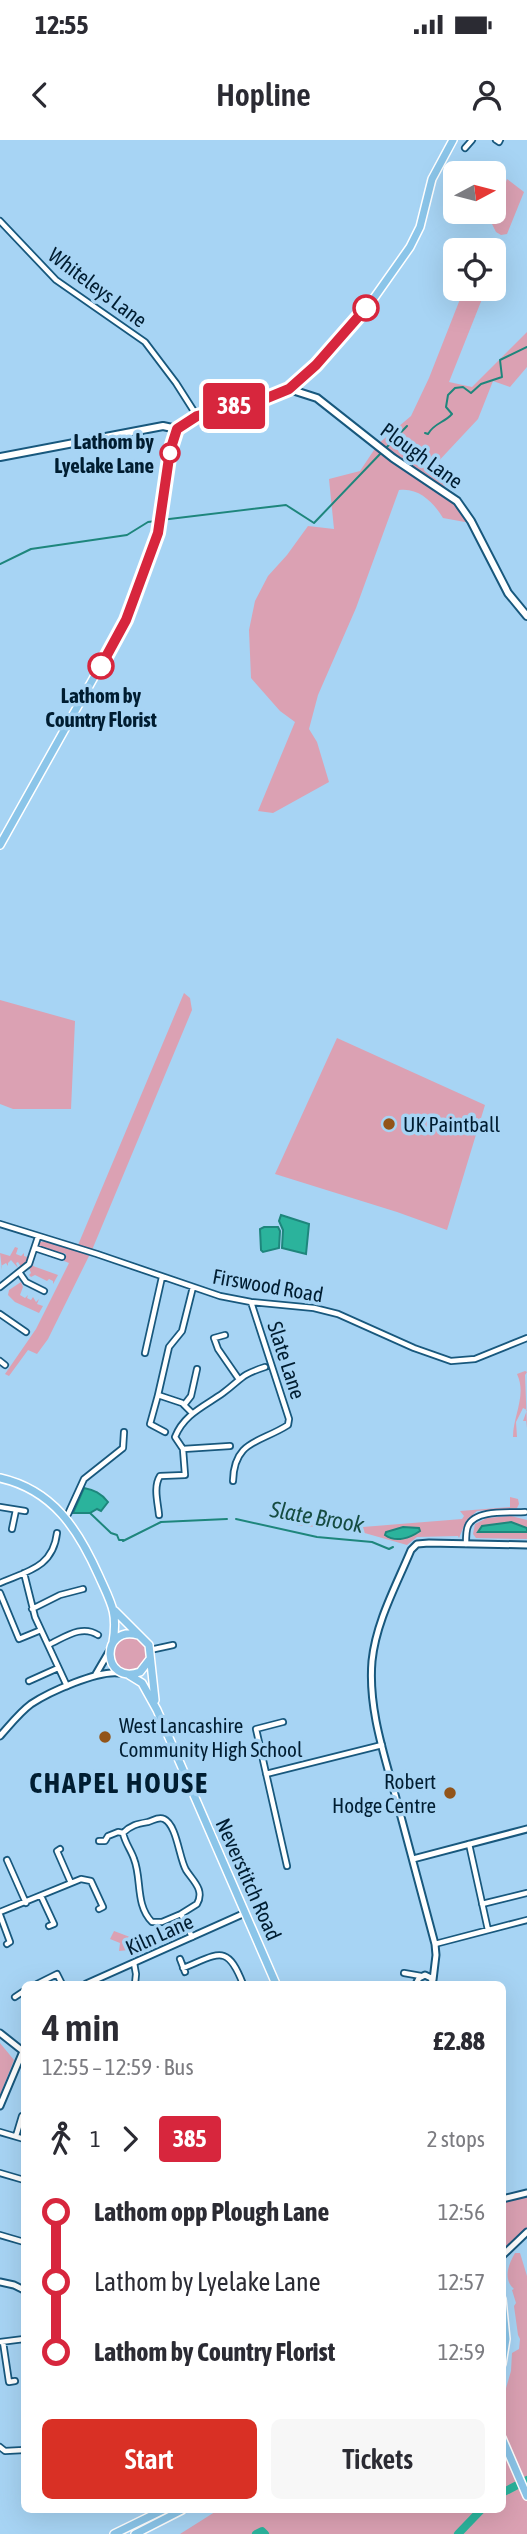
<!DOCTYPE html>
<html lang="en">
<head>
<meta charset="utf-8">
<style>
	:root { --surface:#fff; --page:#f7f7f7; --text:#2b2b33; --muted:#7c7c81; --accent:#d93025 }
	body { margin:0; font-family:"Asap Condensed",sans-serif; background:var(--page); color:var(--text); height:100vh; display:flex; flex-direction:column; font-size:26px; white-space:nowrap }
	* { box-sizing:border-box; margin:0 }
	p { font-size:23px; color:var(--muted) }
	.icon { flex:none; width:38px; height:38px; fill:none; stroke:currentColor; stroke-width:2; stroke-linecap:round; stroke-linejoin:round }
	.map { position:relative; flex:1; overflow:hidden }
	.details { position:absolute; left:21px; top:1841px; width:485px; height:532px; display:flex; flex-direction:column; background:var(--surface); border-radius:10px; box-shadow:0 7px 28px #0002 }
	.details>* { flex:none }
	.badge { padding:0 14px; border-radius:5px; font-size:24px; line-height:46px }
	.needle { width:46px; rotate:83deg }
	.controls { position:absolute; left:443px; top:21px; display:grid; gap:14px }
	.controls a { display:grid; place-items:center; width:63px; height:63px; border-radius:10px; background:var(--surface); box-shadow:0 7px 28px #0002; font-size:35px }
	.map>.badge { position:absolute; translate:-50% -50%; box-shadow:0 0 0 4px #fff }
	.legs { display:flex; align-items:center; gap:10px; height:77px; padding:0 21px; font-size:23px }
	.legs p { margin-inline-start:auto }
	.summary { display:flex; align-items:center; justify-content:space-between; height:119px; padding:0 21px }
	h1 { font-size:38px; font-weight:600; line-height:52px }
	.cta { display:flex; gap:14px; margin-top:auto; padding:14px 21px }
	.cta a { flex:1; height:80px; border-radius:10px; background:var(--accent); color:#fff; font-size:28px; font-weight:600; line-height:80px; text-align:center }
	.cta a+a { background:var(--page); color:var(--text) }
	ul { padding:0 21px; list-style:none }
	li { display:flex; align-items:center; gap:24px; height:70px; font-size:26px }
	li i { display:grid; place-items:center; width:10px; height:100%; margin:0 9px; background:currentColor }
	li i::after { content:''; width:18px; height:18px; margin:-9px; border:5px solid; border-radius:50%; background:var(--surface) }
	li p { margin-inline-start:auto }
	li:first-child i { background:linear-gradient(#0000 50%,currentColor 0) }
	li:last-child i { background:linear-gradient(currentColor 50%,#0000 0) }
	.status { display:flex; justify-content:space-between; align-items:center; height:49px; padding:0 35px; background:var(--surface); direction:ltr }
	.status svg { height:19px; fill:currentColor }
	header { display:flex; justify-content:space-between; align-items:center; height:91px; padding:0 21px; background:var(--surface); font-size:32px; font-weight:600 }
	.map>svg:first-child { display:block }
	.green { fill:#dba1b3; fill-rule:evenodd }
	.water { fill:#2bb39c; stroke:#1e867c; stroke-width:2 }
	.lines { fill:none; stroke-linecap:round; stroke-linejoin:round }
	.stream { stroke:#1e867c; stroke-width:2 }
	.river { stroke:#2bb39c; stroke-width:8 }
	.minor-casing { stroke:#18587d; stroke-width:8 }
	.tertiary-casing { stroke:#18587d; stroke-width:9 }
	.secondary-casing { stroke:#18587d; stroke-width:10 }
	.primary-casing { stroke:#fff; stroke-width:10 }
	.minor { stroke:#fff; stroke-width:4.5 }
	.tertiary { stroke:#fff; stroke-width:5 }
	.secondary { stroke:#fff; stroke-width:6 }
	.primary { stroke:#8bc5e9; stroke-width:7 }
	.line-1-casing { stroke:#fff; stroke-width:16 }
	.line-1 { stroke:#d7263d; stroke-width:10 }
	.stop-1-dot { fill:#fff; stroke:#d7263d; stroke-width:3.5 }
	.poi-dot { fill:#925419; stroke:#a7d4f4; stroke-width:2.5 }
	.labels { text-anchor:middle; dominant-baseline:central; stroke-width:7; stroke-linejoin:round; paint-order:stroke }
	.street-label { font-size:21px; fill:#001d31; stroke:#a7d4f4 }
	.stop-label { font-size:21px; font-weight:bold; fill:#001d31; stroke:#a7d4f4; text-anchor:end }
	.poi-label { font-size:21px; fill:#001d31; stroke:#a7d4f4; text-anchor:start }
	.water-label { font-size:23px; font-style:italic; fill:#164c42; stroke:#a7d4f4 }
	.district-label { font-size:28px; font-weight:bold; letter-spacing:2px; fill:#001d31; stroke:#a7d4f4 }
</style>
</head>
<body>
<div class="status"><b>12:55</b><svg viewBox="0 0 49 12"><path d="M0 12V9h3v3zM5 12V6h3v6zM10 12V3h3v9zM15 12V0h3v12zM26 1h20v11H26zM47 4h2v5h-2z"/></svg></div>
<header><svg class="icon" aria-label="back" viewBox="0 0 24 24"><path d="M15 5l-7 7 7 7"/></svg>Hopline<svg class="icon" aria-label="person" viewBox="0 0 24 24"><circle cx="12" cy="8" r="4"/><path d="M4 21q1-7 8-7t8 7"/></svg></header>
<div class="map">
<svg width="527" height="2394" viewBox="0 0 527 2394">
	<rect width="100%" height="100%" fill="#a7d4f4"/>
	<path class="green" d="M507,39L524,52L507,94L501,95L496,92L490,80L475,72H494V66L497,67Z
		M464,149H486L449,242L472,247L527,192V227L510,247L493,241L478,279L434,326L451,358L469,381L465,382L443,378C434,363 419,347 399,350L356,468L318,555L309,589L317,602L329,642L273,673L258,671L295,582L280,571L251,538L249,490L255,461L268,436L287,415L308,386L334,389L329,339L360,331L378,304L411,276L429,238Z
		M184,853L190,858L192,870L92,1110L78,1105Z
		M0,860L75,881L71,969H13L0,964Z
		M337,898L485,965L447,1090L397,1072L275,1034Z
		M45,1101L90,1114L48,1199L37,1214L28,1210L9,1236L5,1234L36,1189L69,1123L64,1121L66,1114L38,1107L40,1102Z
		M15,1107L18,1108L16,1114L21,1116L24,1113V1116L27,1117L31,1108L27,1121L21,1127L18,1122L16,1123L18,1128L11,1120L8,1123V1126L6,1123L1,1126L2,1130L0,1113L10,1116Z
		M34,1119L33,1126L58,1135L53,1144V1141L49,1139L47,1141L35,1135L31,1137L29,1135L31,1133L29,1128Z
		M21,1142L23,1147L20,1155L25,1158L28,1155L27,1158L31,1160L33,1157L36,1162L39,1159L37,1164L43,1166L39,1173L15,1162L8,1155L9,1150Z
		M525,1231L527,1232L525,1235L527,1288L526,1281H523L527,1270L523,1268L516,1282L517,1297H513C513,1276 527,1255 517,1234Z
		M510,1357L518,1359L519,1364L517,1368L477,1371L466,1381L459,1398L458,1396L417,1397L407,1405L361,1392L296,1385L329,1381L338,1389L462,1379L464,1376L460,1371L510,1367ZM403,1387L419,1388V1393L403,1399L393,1389Z
		M511,1376L527,1380V1388C511,1381 499,1383 482,1386L479,1393L527,1392V1399L476,1398L473,1394L475,1384L487,1378Z
		M113 1514a17 17 0 1 1 34 0a17 17 0 1 1-34 0Z
		M114,1791L130,1797L129,1810L119,1811L120,1803L110,1799Z
		M0,1903L14,1920L0,1955Z
		M527,2056V2089L502,2112V2062Z
		M515,2113H520L527,2136V2394H180L218,2370H502V2284L506,2258L504,2255L511,2231L512,2213L519,2209L520,2199L518,2195L514,2166L516,2163L512,2150L514,2149C503,2139 508,2125 515,2113Z"/>
	<path class="water" d="M281,1075L309,1084L306,1114L282,1108L283,1090L279,1081Z
		M264,1087H278L280,1091L279,1108L263,1112L261,1110L260,1089Z
		M84,1348C94,1350 101,1353 108,1362L101,1371L97,1369L90,1373H73Z
		M511,1382L527,1388V1392H478L482,1386Z
		M403,1387L419,1388L420,1391C410,1398 396,1403 385,1395L386,1392Z"/>
	<g class="lines">
		<path class="stream" d="M425,293L428,294C434,283 444,283 452,274L446,267L448,255L455,248L463,247L471,253L481,244L502,237L500,220L527,207
			M385,309L407,286
			M161,380L286,365L314,383L381,313
			M0,424L31,409L127,395L148,382L156,381
			M90,1373L111,1393L117,1395L119,1400H123
			M236,1379L317,1397L372,1402L389,1409L393,1407
			M123,1401L161,1382L227,1379"/>
		<path class="river" d="M502,2353L527,2340
			M256,2394L262,2391L265,2394
			M458,2394L481,2370"/>
		<defs>
			<path id="minor" d="M496,0L499,2L500,0
				M465,8L472,0
				M0,81L56,140L145,202L176,243L197,276
				M0,1084L97,1114L220,1156L251,1162L314,1168L338,1174L414,1208L451,1221L475,1219L527,1198
				M35,1108L62,1117
				M19,1132L26,1142L44,1151
				M0,1147L29,1124L38,1097
				M0,1174L26,1192
				M225,1195L214,1198L218,1209L238,1238
				M145,1213L162,1137
				M0,1221L5,1225
				M158,1255L150,1284L165,1292
				M184,1265L191,1256L197,1229
				M192,1273L182,1263L158,1255L169,1207L182,1191L193,1147
				M183,1309L175,1297C184,1274 205,1266 223,1253C242,1239 240,1235 265,1227
				M183,1309L230,1306
				M233,1341C234,1300 260,1303 288,1285L289,1279L251,1162
				M0,1367L25,1371
				M68,1374L84,1339L123,1308L124,1292
				M159,1375C158,1363 153,1347 160,1336L185,1335L183,1309
				M12,1389L16,1370
				M466,1404C466,1398 466,1390 468,1386C475,1369 510,1373 525,1372
				M24,1433L35,1477L67,1546
				M0,1443C28,1431 53,1427 57,1393
				M0,1453L19,1499L41,1490
				M32,1469L60,1455L83,1449
				M48,1505C64,1498 81,1484 98,1495
				M150,1510L173,1505
				M29,1541L58,1528
				M283,1582L256,1589L287,1726
				M266,1634L382,1605
				M99,1701H105L108,1696L118,1692L123,1693
				M469,1704L488,1790
				M60,1709L57,1711L71,1743
				M7,1720L26,1763
				M41,1756L54,1784L49,1786
				M482,1764L527,1753
				M0,1772L81,1739L91,1741L103,1767L99,1769
				M181,1774L162,1782H152C135,1765 142,1739 134,1719C131,1710 125,1703 123,1693C131,1685 137,1684 148,1682C153,1681 158,1676 164,1679C177,1685 179,1718 186,1730C193,1741 205,1750 197,1764L181,1774L192,1797
				M0,1775L10,1802L7,1804
				M435,1804L527,1780
				M180,1819L185,1832
				M134,1823L136,1834L135,1844
				M183,1828C219,1814 227,1803 243,1844
				M404,1833L421,1836
				M37,1844L57,1834L62,1844
				M15,1857L24,1851
				M0,1992L24,1999
				M16,1996L22,1976
				M0,2033L24,2040
				M0,2095L24,2102
				M0,2202L24,2199
				M3,2202L9,2242L15,2241
				M0,2307L5,2311L24,2310"/>
			<path id="tertiary" d="M96,1534L110,1510
				M0,1596C10,1585 19,1573 31,1564C49,1552 98,1530 119,1533
				M413,1719L527,1689
				M433,1840L436,1815L435,1804C422,1755 409,1707 396,1658C384,1614 368,1568 372,1521C376,1482 396,1446 411,1410L417,1404L429,1403L527,1405
				M86,1844L245,1773
				M416,1844L419,1838L425,1835L431,1838L433,1844
				M0,1893L24,1912
				M0,1966L24,1909
				M502,2059L527,2053
				M502,2116L527,2092
				M0,2142L14,2145L24,2150"/>
			<path id="secondary" d="M289,249L317,258L393,318L457,361L471,381L508,453L527,476
				M0,317L163,286L177,289"/>
			<path id="primary" d="M0,705L126,480L158,393L170,311L177,289L197,276L280,254L297,243L316,225L374,158L410,107L420,87L432,39L453,0
				M0,1338C53,1350 78,1389 99,1436C111,1463 118,1472 113,1502
				M115,1471L149,1505L155,1560
				M138,1495C99,1485 102,1546 140,1532L150,1519
				M129,1535L142,1543L157,1570L276,1844
				M502,2159L506,2199L502,2224
				M502,2298L527,2356
				M114,2394L163,2370
				M135,2394L182,2370"/>
		</defs>
		<use href="#minor" class="minor-casing"/>
		<use href="#tertiary" class="tertiary-casing"/>
		<use href="#secondary" class="secondary-casing"/>
		<use href="#primary" class="primary-casing"/>
		<use href="#minor" class="minor"/>
		<use href="#tertiary" class="tertiary"/>
		<use href="#secondary" class="secondary"/>
		<use href="#primary" class="primary"/>
	</g>
	<g class="lines">
		<defs>
			<path id="line-1" d="M101,526L126,480L158,393L170,311L177,289L197,276L267,258L289,249L316,225L366,168"/>
		</defs>
		<use href="#line-1" class="line-1-casing"/>
		<use href="#line-1" class="line-1"/>
	</g>
	<g class="stop-1-dot">
		<circle cx="366" cy="168" r="12"/>
		<circle cx="170" cy="313" r="9"/>
		<circle cx="101" cy="526" r="12"/>
	</g>
	<g class="poi-dot">
		<circle cx="389" cy="984" r="7"/>
		<circle cx="105" cy="1597" r="7"/>
		<circle cx="450" cy="1653" r="7"/>
	</g>
	<g class="labels">
		<g class="street-label">
			<text transform="translate(98 147) rotate(37)">Whiteleys Lane</text>
			<text transform="translate(422 315) rotate(36)">Plough Lane</text>
			<text transform="translate(268 1145) rotate(10)">Firswood Road</text>
			<text transform="translate(287 1220) rotate(72)">Slate Lane</text>
			<text transform="translate(249 1739) rotate(66)">Neverstitch Road</text>
			<text transform="translate(159 1794) rotate(-24)">Kiln Lane</text>
		</g>
		<g class="stop-label">
			<text x="154" y="301">Lathom by<tspan x="154" dy="24">Lyelake Lane</tspan></text>
			<text x="101" y="555" text-anchor="middle">Lathom by<tspan x="101" dy="24">Country Florist</tspan></text>
		</g>
		<g class="poi-label">
			<text x="403" y="984">UK Paintball</text>
			<text x="119" y="1585">West Lancashire<tspan x="119" dy="24">Community High School</tspan></text>
			<text x="436" y="1641" text-anchor="end">Robert<tspan x="436" dy="24">Hodge Centre</tspan></text>
		</g>
		<g class="water-label">
			<text transform="translate(317 1377) rotate(10)">Slate Brook</text>
		</g>
		<g class="district-label">
			<text x="119" y="1643">CHAPEL HOUSE</text>
		</g>
	</g>
</svg>
<div class="controls">
<a><svg class="needle" viewBox="-14 -14 28 28"><path d="M0-13l5 13h-10z" fill="#e53935"/><path d="M0 13l5-13h-10z" fill="#7c7c81"/></svg></a>
<a><svg class="icon" aria-label="locate" viewBox="0 0 24 24"><circle cx="12" cy="12" r="6"/><path d="M12 2v4M12 18v4M2 12h4M18 12h4"/></svg></a>
</div>
<b class="badge" style="left:234px;top:266px;background:#d7263d;color:#fff">385</b>
<section class="details">
<div class="summary"><div><h1>4 min</h1><p>12:55 – 12:59 · Bus</p></div><b>£2.88</b></div>
<div class="legs"><svg class="icon" aria-label="walk" viewBox="0 0 24 24"><circle cx="13" cy="4" r="2"/><path d="M13 8l-2 6 4 7M11 14l-3 7M7 12l3-4h3l4 4"/></svg>1<svg class="icon" aria-label="forward" viewBox="0 0 24 24"><path d="M9 5l7 7-7 7"/></svg><b class="badge" style="background:#d7263d;color:#fff">385</b><p>2 stops</p></div>
<ul>
<li><i style="color:#d7263d"></i><b>Lathom opp Plough Lane</b><p>12:56</p></li>
<li><i style="color:#d7263d"></i><span>Lathom by Lyelake Lane</span><p>12:57</p></li>
<li><i style="color:#d7263d"></i><b>Lathom by Country Florist</b><p>12:59</p></li>
</ul>
<div class="cta"><a>Start</a><a>Tickets</a></div>
</section>
</div>
</body>
</html>
